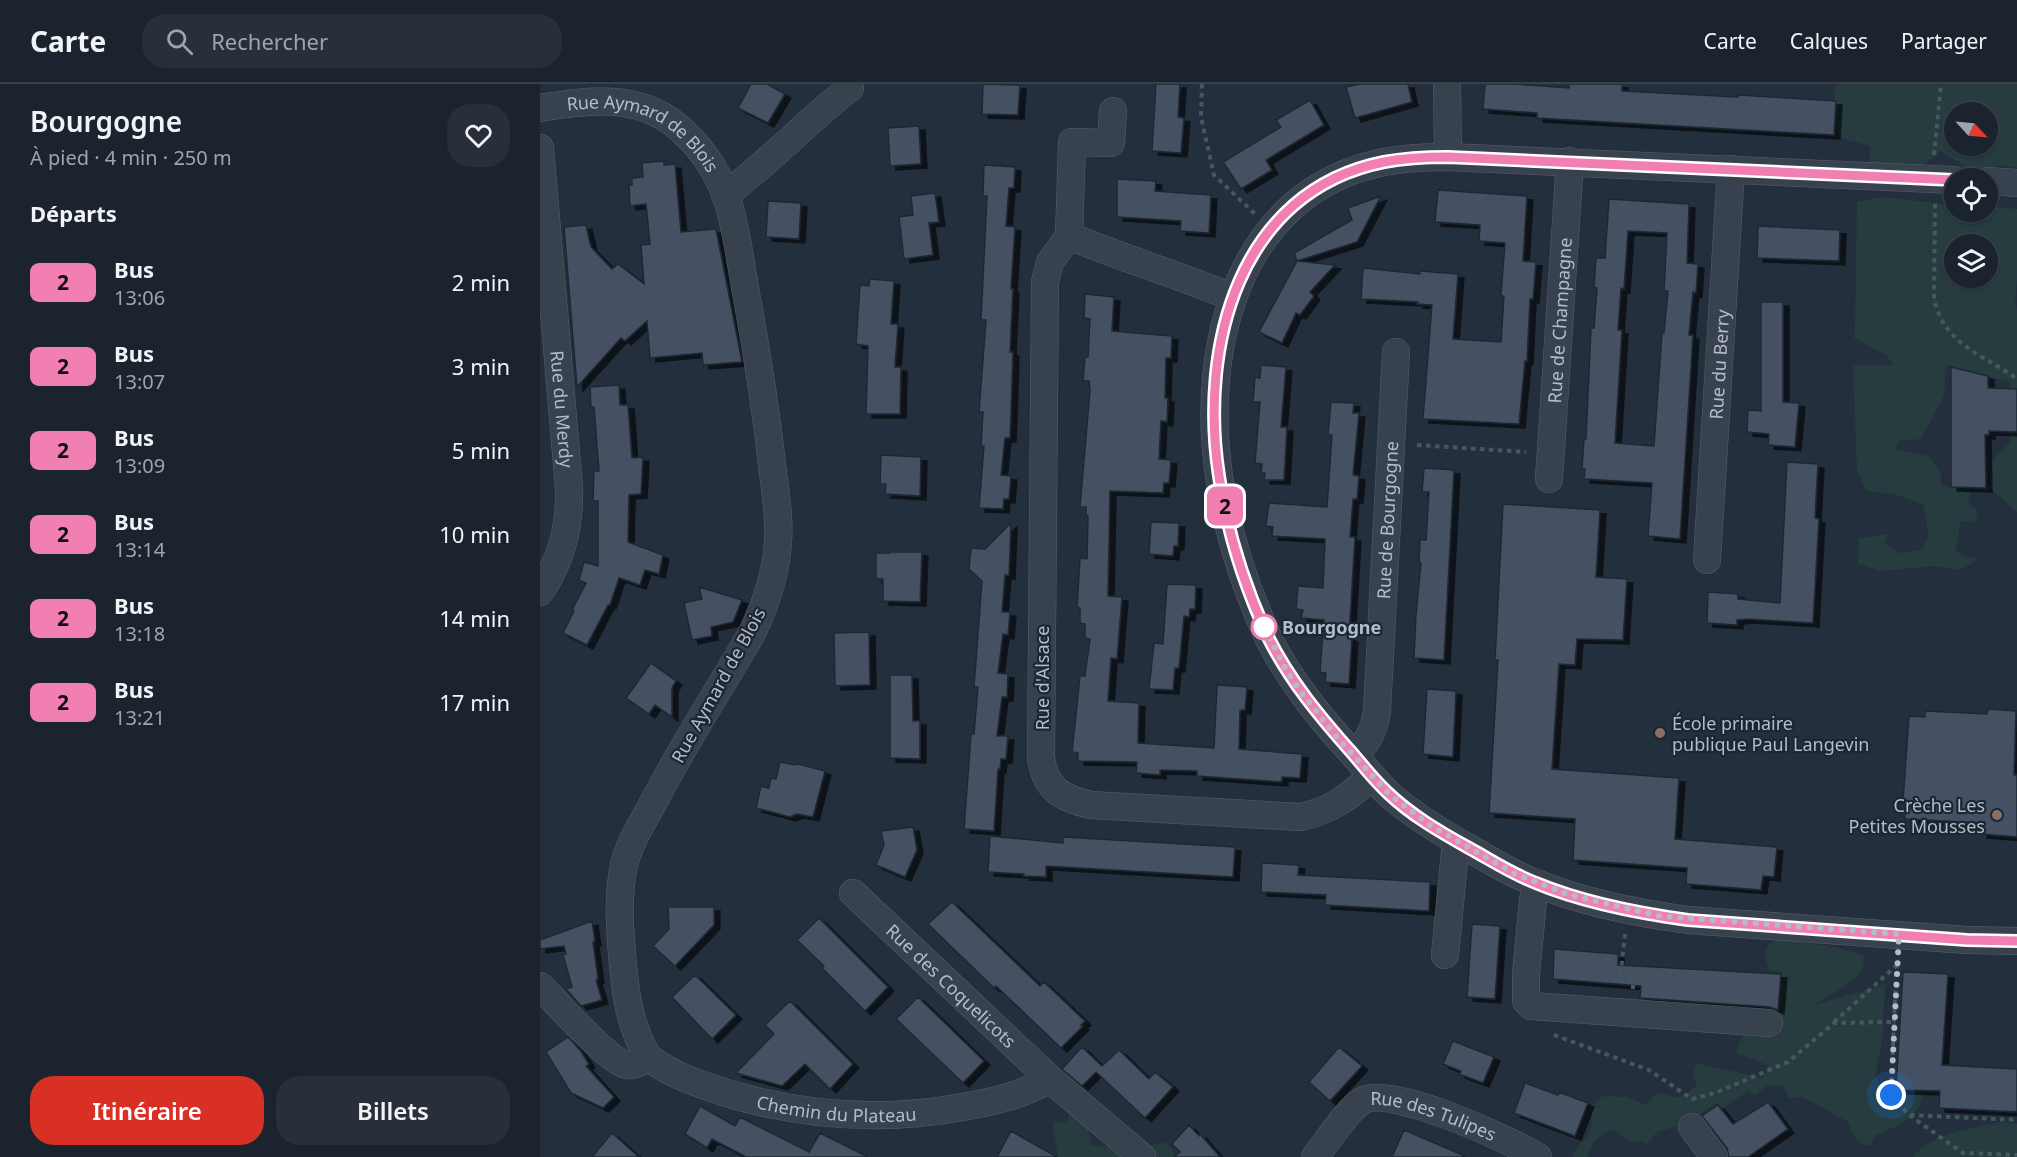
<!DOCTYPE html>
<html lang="fr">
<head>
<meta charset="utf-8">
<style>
	:root { --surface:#1b232e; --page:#282f3a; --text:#f1f3f6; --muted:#a0a4aa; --line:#39404a; --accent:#d93025 }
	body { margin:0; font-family:"Noto Sans",sans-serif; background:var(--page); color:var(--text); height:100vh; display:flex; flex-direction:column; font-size:22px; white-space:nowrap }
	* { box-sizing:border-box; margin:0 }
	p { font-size:20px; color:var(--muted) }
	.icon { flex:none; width:33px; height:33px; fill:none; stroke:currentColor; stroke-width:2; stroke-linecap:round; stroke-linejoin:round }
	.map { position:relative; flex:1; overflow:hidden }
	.sheet { display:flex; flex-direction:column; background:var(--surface); width:540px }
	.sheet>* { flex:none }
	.badge { padding:0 12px; border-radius:9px; font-size:21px; line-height:39px }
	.needle { width:39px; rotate:116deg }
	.buttons { position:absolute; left:1404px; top:18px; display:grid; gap:12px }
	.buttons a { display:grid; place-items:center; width:54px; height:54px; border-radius:50%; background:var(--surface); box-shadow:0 2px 4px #0004,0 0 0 2px var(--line); font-size:30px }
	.you { position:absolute; width:30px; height:30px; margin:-15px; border:4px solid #fff; border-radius:50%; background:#1a73e8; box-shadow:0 0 0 9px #1a73e833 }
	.map>.badge { position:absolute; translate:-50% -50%; box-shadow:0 0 0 3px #fff }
	h2 { padding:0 30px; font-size:22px; line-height:54px }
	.round { display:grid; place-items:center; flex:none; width:63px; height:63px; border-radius:24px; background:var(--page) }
	.summary { display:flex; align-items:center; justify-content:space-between; height:102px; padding:0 30px }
	h1 { font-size:28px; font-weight:600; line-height:45px }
	.action { display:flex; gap:12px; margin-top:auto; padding:12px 30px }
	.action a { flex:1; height:69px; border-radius:24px; background:var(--accent); color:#fff; font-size:24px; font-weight:600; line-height:69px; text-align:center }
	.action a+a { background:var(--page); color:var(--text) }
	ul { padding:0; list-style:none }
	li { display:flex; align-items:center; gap:18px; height:84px; padding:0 30px }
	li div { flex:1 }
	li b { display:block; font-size:22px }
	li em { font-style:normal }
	li .badge { min-width:66px; font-weight:700; text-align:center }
	header { display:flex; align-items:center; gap:36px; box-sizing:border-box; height:84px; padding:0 30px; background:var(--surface); border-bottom:2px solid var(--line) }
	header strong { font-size:28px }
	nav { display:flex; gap:33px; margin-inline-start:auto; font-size:21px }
	.search { width:420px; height:54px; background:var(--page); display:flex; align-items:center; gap:15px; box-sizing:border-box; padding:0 21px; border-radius:24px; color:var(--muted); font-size:22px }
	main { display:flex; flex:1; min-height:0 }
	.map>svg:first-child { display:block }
	.green { fill:#263c3f; fill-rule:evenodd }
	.building { fill:#455162; stroke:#1f2835; stroke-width:1.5; fill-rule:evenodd; filter:url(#shadow) }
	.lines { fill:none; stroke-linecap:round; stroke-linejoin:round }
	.minor-casing { stroke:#565f6c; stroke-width:28 }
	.path { stroke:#44595c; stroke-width:4; stroke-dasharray:4.5 4.5; stroke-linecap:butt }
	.minor { stroke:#38414e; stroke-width:27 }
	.line-casing { stroke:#fff; stroke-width:14 }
	.line { stroke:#f27fb2; stroke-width:9 }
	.walk { stroke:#b4bcc9; stroke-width:6; stroke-dasharray:0 10.8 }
	.stop-dot { fill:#fff; stroke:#f27fb2; stroke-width:3 }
	.education-dot { fill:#8d6e63; stroke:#1d2633; stroke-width:2 }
	.labels { text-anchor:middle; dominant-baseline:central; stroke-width:4.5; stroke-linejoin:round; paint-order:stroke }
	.street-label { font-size:18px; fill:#b4bcc9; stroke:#1d2633 }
	.stop-label { font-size:18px; font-weight:bold; fill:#b4bcc9; stroke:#1d2633; text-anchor:start }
	.poi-label { font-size:18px; fill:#b4bcc9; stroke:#1d2633; text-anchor:start }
</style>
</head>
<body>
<header>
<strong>Carte</strong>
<div class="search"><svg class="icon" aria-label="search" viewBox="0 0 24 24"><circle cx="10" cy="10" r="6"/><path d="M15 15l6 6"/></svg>Rechercher</div>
<nav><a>Carte</a><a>Calques</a><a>Partager</a></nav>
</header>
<main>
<section class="sheet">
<div class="summary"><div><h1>Bourgogne</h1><p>À pied · 4 min · 250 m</p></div><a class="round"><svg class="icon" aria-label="heart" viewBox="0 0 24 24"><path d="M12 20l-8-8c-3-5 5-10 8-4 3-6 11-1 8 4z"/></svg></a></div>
<h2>Départs</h2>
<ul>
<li><span class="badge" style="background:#f27fb2;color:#111">2</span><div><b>Bus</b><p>13:06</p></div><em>2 min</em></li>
<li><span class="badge" style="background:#f27fb2;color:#111">2</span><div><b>Bus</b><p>13:07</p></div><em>3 min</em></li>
<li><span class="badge" style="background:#f27fb2;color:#111">2</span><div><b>Bus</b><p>13:09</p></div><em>5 min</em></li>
<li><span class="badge" style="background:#f27fb2;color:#111">2</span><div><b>Bus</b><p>13:14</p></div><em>10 min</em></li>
<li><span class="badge" style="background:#f27fb2;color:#111">2</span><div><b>Bus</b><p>13:18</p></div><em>14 min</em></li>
<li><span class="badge" style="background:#f27fb2;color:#111">2</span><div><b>Bus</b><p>13:21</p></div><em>17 min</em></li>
</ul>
<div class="action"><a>Itinéraire</a><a>Billets</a></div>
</section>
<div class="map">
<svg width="1477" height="1073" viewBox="0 0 1477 1073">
	<defs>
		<filter id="shadow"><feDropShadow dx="6" dy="4" stdDeviation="0" flood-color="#0009"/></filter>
	</defs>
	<rect width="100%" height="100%" fill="#242f3e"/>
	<path class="green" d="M1296,0H1477V84L1463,81L1431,86L1401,67L1381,83L1330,81V62L1298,53L1294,7ZM1414,28H1448V62H1414Z
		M1342,113L1414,121V128H1448V122L1477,125V196L1475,215L1477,227V428L1449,403L1453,376L1470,358L1469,298L1406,281L1404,312L1381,355L1360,357L1355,365L1388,372L1400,387L1402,402L1430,406L1428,420L1436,425L1438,432L1433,438L1421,437L1415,466L1422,471L1439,475L1420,486L1394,482L1340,487L1318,480L1319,454L1348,450L1344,459L1359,469L1382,466L1388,452L1384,421L1354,410L1326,407L1317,385L1313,281H1353L1347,271L1314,254L1315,243L1317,118ZM1414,160H1448V194H1414Z
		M1234,856C1266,859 1295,861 1325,872L1321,888L1301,905L1274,921L1346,900L1343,927V951L1335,993L1344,1006L1383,1009C1381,1033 1355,1044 1335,1051L1330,1061L1323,1062L1314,1052L1308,1038L1263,1013L1248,1014L1243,1002L1228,1001L1215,1011L1208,1007L1183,1024L1176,1019L1159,1031L1156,1037L1117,1048L1107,1060L1098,1056L1090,1059L1077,1047L1068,1046L1053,1059L1047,1073H1032C1042,1050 1056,1056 1050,1023L1063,1012L1087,1013L1106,1021L1118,1008C1138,1015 1141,1016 1157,1001L1153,990L1156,979L1223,994L1228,981L1196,969L1204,946L1237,933L1240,928L1242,888L1230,887C1224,875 1222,865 1234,856Z
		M531,1026L546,1035L551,1061L589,1066L625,1058L638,1073H518L512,1037L526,1039Z
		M1460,1038L1477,1040V1073H1373C1390,1049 1432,1045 1460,1038Z"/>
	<path class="building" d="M211,0H227L245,10L228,39L198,24Z
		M443,0L480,1L478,31L442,30Z
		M616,0H640L638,33L644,34L641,69L612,67Z
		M820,0H868L872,18L815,34L806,3Z
		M945,0H975L1029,4V0H1082V7L1198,13L1199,11L1296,17L1294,51L997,34V29L943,25Z
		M770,16L784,41L726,76L732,86L701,105L683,78L741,43L736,36Z
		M379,42L381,80L350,82L348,44Z
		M124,77V81L135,80L141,148L176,145L202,278L163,281L162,269L110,274L107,237L85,257L81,254L37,303L24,143L46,141L51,163L72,185L78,180L104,200L101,161L110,160L106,120L90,122L89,101H92V94L103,93L102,79Z
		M444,81L475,83L474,104H469L466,142L475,143L471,205H473L470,268H473L471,330L470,354H465L461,391L471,392L469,415H464L463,425L439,424L444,362H441L443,328H439L446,236H441L447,112H443Z
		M577,95L616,97L615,107L671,111L669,149L640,147L641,137L577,133Z
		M898,106L987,112L983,177L996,178L993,215H990L987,277H985L979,340L883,335L892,221L877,220L878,218L821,215L823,184L880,190V187L918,190L913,255L961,258L964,212H961L965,159L939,157L940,141L895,138Z
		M395,109L399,138L389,139L393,171L364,175L359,133L373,131L371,112Z
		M841,112L817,158L757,177L754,169L812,136L808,124Z
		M1069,115L1149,120L1147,179L1158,180L1156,209L1153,208L1149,251H1153L1140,455L1108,452L1112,399L1044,395L1045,385H1042L1044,355H1046L1051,244H1054L1057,204L1054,203L1056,174H1065ZM1088,147L1127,149L1124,207H1128L1124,249H1122L1114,362L1075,359L1082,246H1078L1081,204L1084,205Z
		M228,117L261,119L259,155L226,153Z
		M1218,142L1300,146L1299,177L1217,174Z
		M757,177L795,181L770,208L774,212L760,231L756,229L742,259L719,248Z
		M330,195L354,197L351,240H358L355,283H361L360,330H326L328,262L316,260L320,201L329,202Z
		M545,210L574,213L572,247L632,252L631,274H626L625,314H628L627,338L621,337L619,375L631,376L629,399H624L623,409L570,407L568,512L582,513L577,575L571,574L568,617L599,619L598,659L674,664L677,601L707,603L705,626H700L699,665L762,670L760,694L742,693V698L657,692V687L620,686V691L596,689L597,678L538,677V669L532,668L540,592H545L550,555L545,554V540L540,539V524L537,523L540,474L547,475L548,432L546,431V423H540L550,307L549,297H543L545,273H548L550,235L544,234Z
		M1221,218H1243V318L1259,319L1255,363L1228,361L1229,350L1207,348L1208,326L1221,327Z
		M721,281L746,283L741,343H747L744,396H724L725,389H721L722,380L715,379L720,318H713L715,293L720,294Z
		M1411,283L1448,292V304L1477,305V348L1449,347V351H1445L1446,404L1411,403Z
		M79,301L80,321H88L92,374L103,373L101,410L89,411L88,458L123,471L119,490L105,486L100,501L79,494L70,521H68L47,561L23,549L34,527L32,526L46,499L39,496L44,478L58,482V417H53L54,387H59L54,323H51L50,303Z
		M791,318L814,319L813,329H819L813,391L819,392L817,415H813L810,453H815L809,554H812L809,600L785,598L786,589L780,588L784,536L761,534L763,526L756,525L758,502L783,504L785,455L732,452L733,443L726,442L729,419L787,423L792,351H788Z
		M341,371L381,373L380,412L345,410L346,400H340Z
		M1247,378L1278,380L1275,434L1279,435L1273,539L1208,535L1197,536V541L1167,539L1168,508L1198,510V515L1240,519Z
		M884,384L914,386L904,576L874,574L876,531L881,479H879L880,456H886L889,408H882Z
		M963,420L1060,426L1056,493L1087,495L1083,556L1037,555L1035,581L1019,580L1012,685L1139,694L1135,755L1237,763L1234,793L1223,792L1221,806L1146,800L1147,784L1033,776L1035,735L949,729L958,576H955Z
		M611,438L639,439L638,462H634L633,472L609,470Z
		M471,439L469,491H465L462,528H470L468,551L463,550L458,589L468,590L467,613H462L457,652H468L466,675H461L460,685H458L454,747L424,745L431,650H434L438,603H434L442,497L429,485L431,464L445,465Z
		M350,468H382L380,518L343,517V495H336V469H350Z
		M627,500L656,501L655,525H650L649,533L644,532L639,584H635L633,606L609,605L614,559L623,560Z
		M159,503L202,516L193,538L171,543L172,552L152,556L144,519L162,515Z
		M329,548L330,601L295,602L294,549Z
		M111,579L136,597L132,604V633L115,621L109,630L86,614Z
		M350,591H372L373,637H380V675L350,674Z
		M887,605L916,607L913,673L883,670Z
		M1448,625L1476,627L1474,691H1477V753L1441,750L1442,739L1365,735V717H1363L1369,632L1385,633V627L1447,630Z
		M240,678L255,681L258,680L285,687L273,733L257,730L250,733L216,724L221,702L229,704L231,694L236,695Z
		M373,743L377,766L365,793L336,781L344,761L341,747Z
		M450,752L523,759V753L695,763L693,793L506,782V793L483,792L484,790L448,788Z
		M722,779L759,781L758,791L890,798L889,827L785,821L786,811L721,808Z
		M412,818L500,902L504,898L545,937L541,941L543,942L521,964L456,902L454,904L388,840Z
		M128,823H174V841L135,882L113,862L129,845Z
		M279,834L348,903L325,927L282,884L284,882L257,856Z
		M52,837L55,858H53L58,895L56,896L62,916L41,922L26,905L32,903L23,871L26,870L24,862L0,865V856Z
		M932,840L960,842L955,915L927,913Z
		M1014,865L1078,870V881L1241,890L1238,926L1230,923L1100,914L1101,902L1013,895Z
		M1363,888L1408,890L1402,981L1477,985V1028L1399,1024L1400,1007L1356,1006Z
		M155,891L196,931L172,955L132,913Z
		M378,913L444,977L423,999L356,935Z
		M250,917L313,980L290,1005L265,980L242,1002L196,989L234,950L225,941Z
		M28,953L40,966L49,980L46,982L74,1013L63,1024L31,1009L6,968Z
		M913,957L954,973L943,999L919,990L921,987L903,980Z
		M542,963L562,982L579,966L609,995L615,988L633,1003L605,1034L556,988L542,1002L522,985Z
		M799,963L822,982L790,1017L769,998Z
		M985,999L1018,1011L1019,1008L1048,1019L1035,1052L974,1029Z
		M1228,1018L1248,1045L1208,1073H1189L1187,1064L1162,1032L1178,1021L1193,1040Z
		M160,1022L195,1042L200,1033L269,1068L280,1049L328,1073H206L172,1055L167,1064L145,1050Z
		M649,1041L659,1052L660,1050L680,1073H634L640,1068L632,1060Z
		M864,1046L927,1073H852Z
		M471,1047L517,1073H457Z
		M72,1049L99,1073H52Z"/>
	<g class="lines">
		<defs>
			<g id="minor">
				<path d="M907,0L908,73"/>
				<path id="s1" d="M0,24C48,16 98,9 138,43C159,61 175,83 185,109C196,139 201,183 207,215C217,270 226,326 232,381C235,406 240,432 238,458C236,490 226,520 212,549C179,606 143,661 113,719C103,738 89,759 84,781C77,814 80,849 83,881C86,915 91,944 108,973"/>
				<path d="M573,27L571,59L532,58L529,152L510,178L505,198L501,673C505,705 521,714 551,721L760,733C790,727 810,713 831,692"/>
				<path id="s2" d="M0,64L29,404C30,443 22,475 0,508"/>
				<path d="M1414,96L908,73C887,73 865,74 844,78C698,107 660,263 679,392C687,447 705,503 728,553C750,597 780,634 813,670C826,684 837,700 852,713C876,733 902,749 929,764C951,777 972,790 996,799C1044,819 1097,829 1148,836L1427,856L1477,857"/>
				<path d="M1448,97L1477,99"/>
				<path d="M185,111C230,78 267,37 310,4"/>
				<path d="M529,152C582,174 638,191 692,213"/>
				<path id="s3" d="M1009,395L1030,77"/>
				<path id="s4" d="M1167,476L1191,85"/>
				<path id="s5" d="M814,671C828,658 834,647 837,627L856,268"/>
				<path d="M997,800L993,816L986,890V917L991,922L1229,939"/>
				<path id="s6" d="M313,809L510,995"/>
				<path d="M905,871L916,757"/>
				<path id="s7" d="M0,902C17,918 67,977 87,981C95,982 102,978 108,973C129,990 157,999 183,1008C262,1032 342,1038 423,1023C456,1017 480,1012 510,995L602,1073"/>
				<path d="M1152,1043L1174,1073"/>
				<path id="s8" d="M775,1073C786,1059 808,1025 822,1017C850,1000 970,1056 998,1073"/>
			</g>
		</defs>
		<use href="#minor" class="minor-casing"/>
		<path class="path" d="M662,0L661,33L674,91L715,130
			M1394,71L1401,0
			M1395,120L1394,215C1405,262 1443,270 1477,295
			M877,361L986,368
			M1085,850L1080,896L1093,897V905
			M1294,938L1357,881
			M1354,938L1357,875
			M1014,951L1109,986L1152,1015L1175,1009L1248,978L1294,939L1354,938L1351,1011L1369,1031L1423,1069L1477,1071
			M1370,1031L1477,1036"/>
		<use href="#minor" class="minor"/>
	</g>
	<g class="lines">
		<defs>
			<path id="line" d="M1414,96L908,73C887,73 865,74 844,78C698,107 659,263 679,392C687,447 705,503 728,553C750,597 780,633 813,670C824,683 835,697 848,709C871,731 900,748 929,764C951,776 972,790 996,799C1044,819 1097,829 1148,836L1427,856L1477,857"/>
		</defs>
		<use href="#line" class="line-casing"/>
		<use href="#line" class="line"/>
		<path class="walk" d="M724,543L722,539L746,586L760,607L795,651L849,710L888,740L975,790L1030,811L1120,832L1359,850L1351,1011"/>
	</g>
	<circle class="stop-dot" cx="724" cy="543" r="12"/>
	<g class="education-dot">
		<circle cx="1120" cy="649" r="6"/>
		<circle cx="1457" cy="731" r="6"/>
	</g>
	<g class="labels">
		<g class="street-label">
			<text stroke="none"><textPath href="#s1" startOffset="114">Rue Aymard de Blois</textPath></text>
			<text stroke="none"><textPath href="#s3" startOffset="159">Rue de Champagne</textPath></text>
			<text stroke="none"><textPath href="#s4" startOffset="196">Rue du Berry</textPath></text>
			<text stroke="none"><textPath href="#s2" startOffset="262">Rue du Merdy</textPath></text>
			<text stroke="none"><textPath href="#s5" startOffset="242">Rue de Bourgogne</textPath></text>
			<text transform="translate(502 594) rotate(-90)">Rue d'Alsace</text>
			<text transform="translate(178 601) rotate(-61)">Rue Aymard de Blois</text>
			<text stroke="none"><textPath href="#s6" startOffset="135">Rue des Coquelicots</textPath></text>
			<text stroke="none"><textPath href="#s7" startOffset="340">Chemin du Plateau</textPath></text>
			<text stroke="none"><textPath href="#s8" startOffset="148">Rue des Tulipes</textPath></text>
		</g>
		<g class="stop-label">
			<text x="742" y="543">Bourgogne</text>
		</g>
		<g class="poi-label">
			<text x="1132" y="639">École primaire<tspan x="1132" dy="21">publique Paul Langevin</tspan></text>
			<text x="1445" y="721" text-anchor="end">Crèche Les<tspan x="1445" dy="21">Petites Mousses</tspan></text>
		</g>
	</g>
</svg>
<div class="buttons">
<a><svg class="needle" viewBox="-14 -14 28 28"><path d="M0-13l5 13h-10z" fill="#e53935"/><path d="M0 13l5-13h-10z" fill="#a0a4aa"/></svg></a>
<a><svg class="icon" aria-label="locate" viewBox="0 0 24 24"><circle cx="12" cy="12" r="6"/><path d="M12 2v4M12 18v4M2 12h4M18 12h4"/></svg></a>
<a><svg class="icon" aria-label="layers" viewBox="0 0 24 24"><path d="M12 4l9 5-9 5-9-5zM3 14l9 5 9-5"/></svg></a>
</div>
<div class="you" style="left:1351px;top:1011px"></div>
<b class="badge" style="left:685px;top:422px;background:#f27fb2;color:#111">2</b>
</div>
</main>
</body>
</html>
